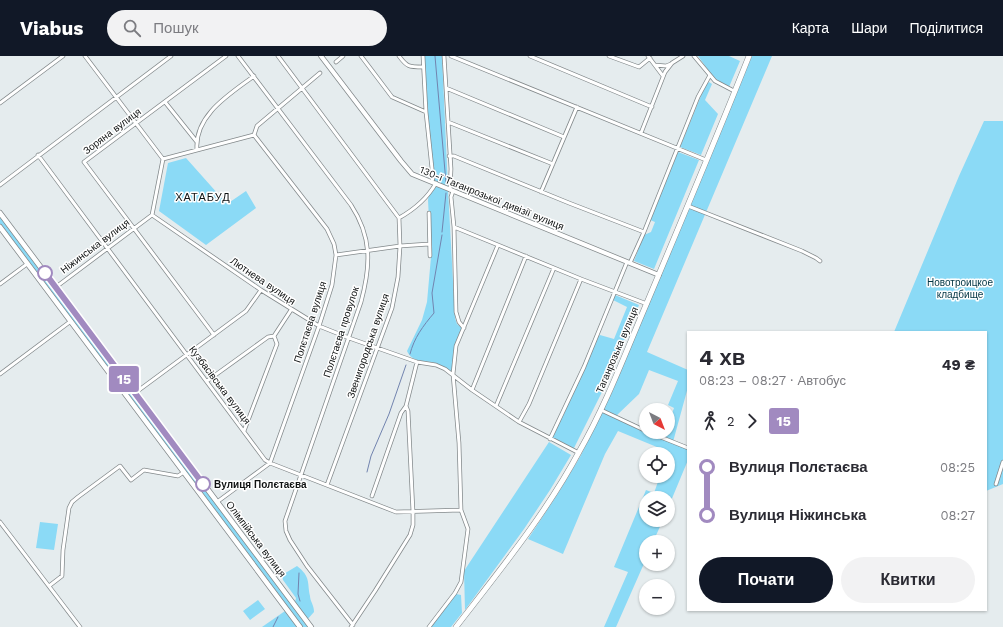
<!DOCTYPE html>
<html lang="uk">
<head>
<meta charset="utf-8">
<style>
	:root { --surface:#fff; --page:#f2f2f3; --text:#2b2b33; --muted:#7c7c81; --accent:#111827 }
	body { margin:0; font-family:"Work Sans",sans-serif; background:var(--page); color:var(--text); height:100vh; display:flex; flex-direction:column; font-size:15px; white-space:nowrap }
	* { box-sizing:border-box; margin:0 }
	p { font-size:13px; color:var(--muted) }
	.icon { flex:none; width:22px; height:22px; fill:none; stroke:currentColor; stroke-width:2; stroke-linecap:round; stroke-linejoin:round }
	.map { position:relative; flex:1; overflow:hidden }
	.panel { position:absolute; left:687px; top:275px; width:300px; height:280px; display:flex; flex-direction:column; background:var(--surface); border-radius:0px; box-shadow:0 1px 3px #0004 }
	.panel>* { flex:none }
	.badge { padding:0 8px; border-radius:3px; font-size:14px; line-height:26px }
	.needle { width:26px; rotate:138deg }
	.controls { position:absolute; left:639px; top:347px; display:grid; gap:8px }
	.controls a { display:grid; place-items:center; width:36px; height:36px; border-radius:50%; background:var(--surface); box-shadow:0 1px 3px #0004; font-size:20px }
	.map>.badge { position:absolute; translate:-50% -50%; box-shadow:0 0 0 2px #fff }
	.legs { display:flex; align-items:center; gap:6px; height:44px; padding:0 12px; font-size:13px }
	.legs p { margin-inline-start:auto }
	.summary { display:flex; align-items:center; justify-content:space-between; height:68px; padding:0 12px }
	h1 { font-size:22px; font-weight:700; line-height:30px }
	.button { display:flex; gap:8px; margin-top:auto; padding:8px 12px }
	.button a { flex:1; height:46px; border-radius:24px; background:var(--accent); color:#fff; font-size:16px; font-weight:700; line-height:46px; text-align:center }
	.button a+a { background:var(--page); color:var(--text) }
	ul { padding:0 12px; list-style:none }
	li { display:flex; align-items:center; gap:14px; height:48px; font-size:15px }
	li i { display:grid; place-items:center; width:6px; height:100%; margin:0 5px; background:currentColor }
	li i::after { content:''; width:10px; height:10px; margin:-5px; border:3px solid; border-radius:50%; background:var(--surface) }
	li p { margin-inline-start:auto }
	li:first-child i { background:linear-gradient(#0000 50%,currentColor 0) }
	li:last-child i { background:linear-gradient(currentColor 50%,#0000 0) }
	header { display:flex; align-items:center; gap:24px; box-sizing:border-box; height:56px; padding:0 20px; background:var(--accent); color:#fff }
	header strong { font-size:19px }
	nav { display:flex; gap:22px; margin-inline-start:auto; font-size:14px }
	.search { width:280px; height:36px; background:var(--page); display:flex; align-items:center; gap:10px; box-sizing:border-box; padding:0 14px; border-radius:22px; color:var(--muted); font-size:15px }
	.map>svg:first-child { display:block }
	.green { fill:#8bdaf6; fill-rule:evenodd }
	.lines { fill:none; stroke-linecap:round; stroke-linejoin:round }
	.stream { stroke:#7284af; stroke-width:1 }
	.minor-casing { stroke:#83898b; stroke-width:4.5 }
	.tertiary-casing { stroke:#83898b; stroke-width:5.5 }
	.secondary-casing { stroke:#83898b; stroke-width:6 }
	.trunk-casing { stroke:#83898b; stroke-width:6 }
	.minor { stroke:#fff; stroke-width:3 }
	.tertiary { stroke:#fff; stroke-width:4 }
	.secondary { stroke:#fff; stroke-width:4.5 }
	.trunk { stroke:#fff; stroke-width:5 }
	.line-1-casing { stroke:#fff; stroke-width:9 }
	.line-1 { stroke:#a18ac0; stroke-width:6 }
	.stop-1-dot { fill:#fff; stroke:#a18ac0; stroke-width:2 }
	.labels { text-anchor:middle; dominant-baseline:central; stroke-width:3; stroke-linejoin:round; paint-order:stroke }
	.street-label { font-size:10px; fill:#0f1212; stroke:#fff }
	.park-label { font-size:10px; fill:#003544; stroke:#fff }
	.stop-label { font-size:10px; font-weight:bold; fill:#0f1212; stroke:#fff; text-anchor:start }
	.neighbourhood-label { font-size:11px; letter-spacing:1px; fill:#0f1212; stroke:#fff }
</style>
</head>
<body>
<header>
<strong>Viabus</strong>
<div class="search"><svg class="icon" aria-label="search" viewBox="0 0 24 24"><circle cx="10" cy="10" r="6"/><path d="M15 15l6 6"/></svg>Пошук</div>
<nav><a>Карта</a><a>Шари</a><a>Поділитися</a></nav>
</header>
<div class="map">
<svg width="1003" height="571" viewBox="0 0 1003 571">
	<rect width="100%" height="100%" fill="#e5ecee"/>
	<path class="green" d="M423,0H442L448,132L431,125Z
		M698,0H729L740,5L729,31C714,25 707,12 698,0Z
		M752,0H772L647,296L688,314V331L673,386L688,392V404L668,452V442H646V464H663L653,486H646V503L616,571H604L628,516L614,511L646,434L654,437L660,420H668V400L669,396L618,375L605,398L563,498L528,483L557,439L580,401L613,334ZM649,314L678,325L668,349L674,352L668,368V376H665L662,381L615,361L639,338Z
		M709,26L712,28L705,44L718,58L701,99L680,91L705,30Z
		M984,65H1003V428L986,435V276H894L959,120Z
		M678,96L699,104L654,213L634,205L644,179L651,176L655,166L650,164Z
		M186,102L227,148L246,135L256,152L206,189L159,155L168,107Z
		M435,129L448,134L455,262L457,268L462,272L455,290L451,318C447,315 441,309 435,307C425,304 412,307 407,295L422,264L427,246L431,201L428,144L429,138Z
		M0,157L293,547L295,546L296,542L283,524L282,519L297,510C311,521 307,526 310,540C310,545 314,549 314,556L306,565L311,571H300L0,171Z
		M615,239L639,249L605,330L573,394L551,382L564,358L597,281L600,279L614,283L627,251L613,244Z
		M549,386L571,399L550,434L524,473L465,554L464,515Z
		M40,466L58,468L54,494L36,492Z
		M456,538L461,539L462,557L451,571H431Z
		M258,544L265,553L250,564L243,555Z
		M285,555L297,571H262Z"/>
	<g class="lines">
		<path class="stream" d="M435,0L446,127
			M442,176L446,137
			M410,298C414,282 423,270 434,257L432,237L442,179
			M367,416L371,400L389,358L406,309
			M299,517L298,538L300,545
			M273,571L278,561"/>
		<defs>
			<path id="minor" d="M85,0L163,103L152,159
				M238,0L351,149C372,181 371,209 361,246L285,465L286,475L290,484L307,510L353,569
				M278,0L399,162L400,190L398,221L392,252L327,429
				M361,0L392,41L426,56
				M399,0C407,11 409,11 423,11
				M423,0L426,56L433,122L432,125
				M444,0L451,113L450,134
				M451,0L706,104
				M530,0L652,51
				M609,0L639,11L650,2
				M648,0L663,20
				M694,0L715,25L734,35
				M336,6L343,0
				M655,9L666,10L671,8
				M446,32L564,81
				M165,46L197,86
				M0,47L63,0
				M448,66L553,108
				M641,77L665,16L672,7L683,0
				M254,79L257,70L320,17
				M197,94C194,59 230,38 254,20
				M38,99L265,404L270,407L396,456L461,454
				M449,100H454L569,147L644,176
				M163,103L254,79
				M0,129L171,0
				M453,135L451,141L454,171L456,256L459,266L464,272
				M541,136L577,51
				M688,150L802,195L816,202L820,205
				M429,157L430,200
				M152,159L261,234L319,270L349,282L417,306L436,309L445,313L472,334L519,366L579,397
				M399,162C415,153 427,143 436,127
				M454,171L581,223L647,248
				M336,199L400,190L429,188
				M630,207L644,176L698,41L710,19
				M0,228L27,208
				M56,231L152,159
				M214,279L84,106L226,0
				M274,280L291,254
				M0,318L71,265
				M207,325L268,281L274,280
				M472,334L526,200
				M135,337L246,255L261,234
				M496,350L554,212
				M601,354L646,375
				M519,366L529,348L581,223
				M244,375L277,288L274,280
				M648,376L688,392
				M550,383L584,311L627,206
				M996,428L1003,406
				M372,440L401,357L406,350L417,306
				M217,446L270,407L319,270L332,229L336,199L334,188L327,173L254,79
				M0,466L80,571
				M49,530L62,520L63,494L69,452L72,446L78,441L120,410L131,424L144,414L178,420L184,416
				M351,571L375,535L410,479L413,469V456L408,355L406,350
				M429,571L455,537L461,526L468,473L461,454L459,387L453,318L456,290L498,189"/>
			<path id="tertiary" d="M321,0L401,105L412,118L659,219"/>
			<path id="secondary" d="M0,157L311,571
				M0,171L300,571"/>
			<path id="trunk" d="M456,571C500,514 545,459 579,396C606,349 625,298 646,249C681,166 716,83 749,0"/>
		</defs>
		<use href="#minor" class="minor-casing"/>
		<use href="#tertiary" class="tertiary-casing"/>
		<use href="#secondary" class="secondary-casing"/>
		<use href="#trunk" class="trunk-casing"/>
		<use href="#minor" class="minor"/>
		<use href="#tertiary" class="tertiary"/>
		<use href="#secondary" class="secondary"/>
		<use href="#trunk" class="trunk"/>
	</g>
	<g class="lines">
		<defs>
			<path id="line-1" d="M45,217L203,428"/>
		</defs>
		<use href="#line-1" class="line-1-casing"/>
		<use href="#line-1" class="line-1"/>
	</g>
	<g class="stop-1-dot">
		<circle cx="45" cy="217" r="7"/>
		<circle cx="203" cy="428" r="7"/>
	</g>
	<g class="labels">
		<g class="street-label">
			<text transform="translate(112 75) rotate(-37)">Зоряна вулиця</text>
			<text transform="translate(492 142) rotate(22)">130-ї Таганрозької дивізії вулиця</text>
			<text transform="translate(95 190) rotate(-37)">Ніжинська вулиця</text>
			<text transform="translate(263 225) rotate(34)">Лютнева вулиця</text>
			<text transform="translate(310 266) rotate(-72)">Полєтаєва вулиця</text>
			<text transform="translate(341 276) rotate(-72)">Полєтаєва провулок</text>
			<text transform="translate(368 290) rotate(-71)">Звенигородська вулиця</text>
			<text transform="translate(617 294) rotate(-67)">Таганрозька вулиця</text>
			<text transform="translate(220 329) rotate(53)">Кузбасівська вулиця</text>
			<text transform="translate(256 483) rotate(53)">Олімпійська вулиця</text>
		</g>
		<g class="park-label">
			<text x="960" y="226">Новотроицкое<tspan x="960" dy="12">кладбище</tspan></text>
		</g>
		<g class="stop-label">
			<text x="214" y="428">Вулиця Полєтаєва</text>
		</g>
		<g class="neighbourhood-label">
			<text x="203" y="141">ХАТАБУД</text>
		</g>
	</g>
</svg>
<div class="controls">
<a><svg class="needle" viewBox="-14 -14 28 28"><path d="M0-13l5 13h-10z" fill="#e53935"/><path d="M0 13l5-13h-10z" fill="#7c7c81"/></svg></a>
<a><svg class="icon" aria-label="locate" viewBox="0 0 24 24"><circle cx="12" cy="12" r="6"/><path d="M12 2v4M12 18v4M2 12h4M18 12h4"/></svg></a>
<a><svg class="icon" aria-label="layers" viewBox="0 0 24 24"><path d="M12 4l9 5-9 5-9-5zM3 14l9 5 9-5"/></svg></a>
<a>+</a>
<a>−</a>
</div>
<b class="badge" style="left:124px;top:323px;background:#a18ac0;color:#fff">15</b>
<section class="panel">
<div class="summary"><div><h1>4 хв</h1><p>08:23 – 08:27 · Автобус</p></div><b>49 ₴</b></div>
<div class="legs"><svg class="icon" aria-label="walk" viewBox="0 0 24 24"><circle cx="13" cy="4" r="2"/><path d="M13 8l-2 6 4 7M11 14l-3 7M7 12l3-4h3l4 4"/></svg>2<svg class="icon" aria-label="forward" viewBox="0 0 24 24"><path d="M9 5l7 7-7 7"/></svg><b class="badge" style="background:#a18ac0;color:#fff">15</b></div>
<ul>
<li><i style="color:#a18ac0"></i><b>Вулиця Полєтаєва</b><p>08:25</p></li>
<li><i style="color:#a18ac0"></i><b>Вулиця Ніжинська</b><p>08:27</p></li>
</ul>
<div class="button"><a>Почати</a><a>Квитки</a></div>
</section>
</div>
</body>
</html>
